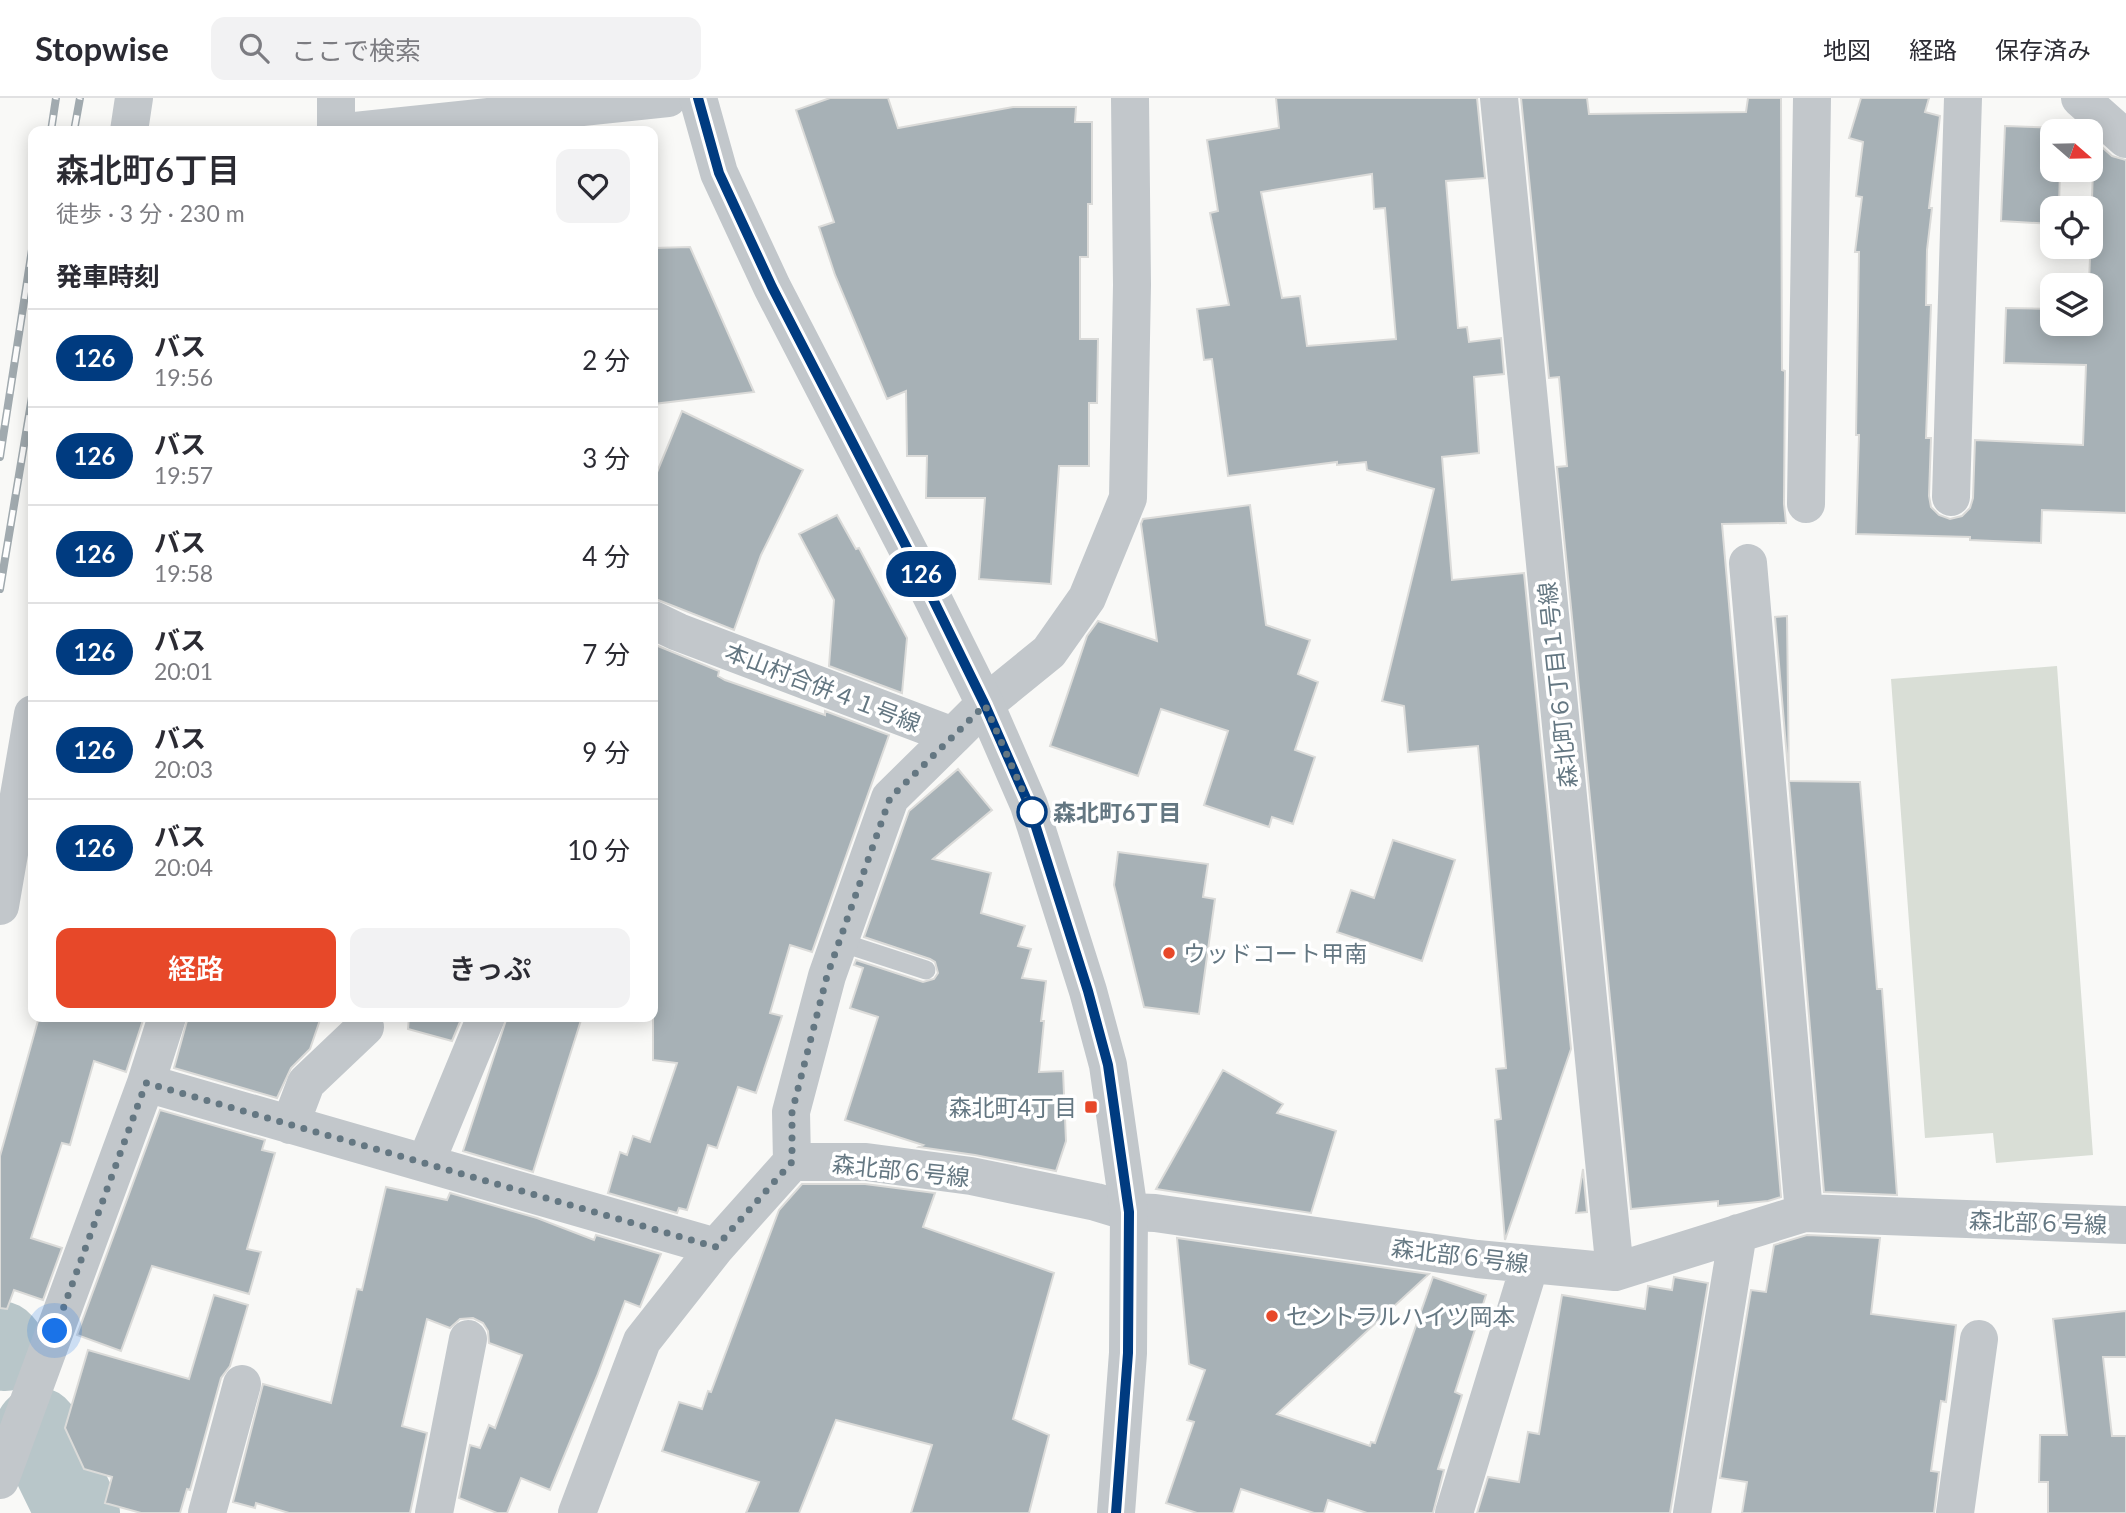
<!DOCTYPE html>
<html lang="ja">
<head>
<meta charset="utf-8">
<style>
	:root { --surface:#fff; --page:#f2f2f3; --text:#2b2b33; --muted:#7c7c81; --line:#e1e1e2; --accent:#e74829 }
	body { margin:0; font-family:Lato,"Noto Sans JP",sans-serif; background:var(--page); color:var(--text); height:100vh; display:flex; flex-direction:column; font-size:26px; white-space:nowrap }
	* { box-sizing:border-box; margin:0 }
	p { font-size:23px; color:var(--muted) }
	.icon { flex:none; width:38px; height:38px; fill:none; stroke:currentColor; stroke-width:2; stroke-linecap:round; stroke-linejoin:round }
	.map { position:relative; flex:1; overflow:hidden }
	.drawer { position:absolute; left:28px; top:28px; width:630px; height:896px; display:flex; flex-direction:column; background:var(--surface); border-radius:14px; box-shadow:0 4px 18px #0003 }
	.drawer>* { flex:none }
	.badge { padding:0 14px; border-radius:23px; font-size:24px; line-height:46px }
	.needle { width:46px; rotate:110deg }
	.fabs { position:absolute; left:2040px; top:21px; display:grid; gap:14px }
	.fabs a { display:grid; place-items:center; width:63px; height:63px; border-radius:14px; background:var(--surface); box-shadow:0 4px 18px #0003; font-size:35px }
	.you { position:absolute; width:35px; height:35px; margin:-18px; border:5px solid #fff; border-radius:50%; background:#1a73e8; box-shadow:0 0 0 10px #1a73e833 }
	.map>.badge { position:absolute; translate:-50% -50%; box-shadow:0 0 0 4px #fff }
	h2 { padding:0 28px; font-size:26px; line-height:63px }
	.round { display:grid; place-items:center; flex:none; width:74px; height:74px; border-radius:14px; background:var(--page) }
	.overview { display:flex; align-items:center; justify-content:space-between; height:119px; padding:0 28px }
	h1 { font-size:33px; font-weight:600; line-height:52px }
	.cta { display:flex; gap:14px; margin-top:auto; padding:14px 28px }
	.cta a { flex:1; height:80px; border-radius:14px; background:var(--accent); color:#fff; font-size:28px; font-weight:600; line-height:80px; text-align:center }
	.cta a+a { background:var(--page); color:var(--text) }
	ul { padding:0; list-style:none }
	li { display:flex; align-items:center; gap:21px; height:98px; padding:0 28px; border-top:2px solid var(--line) }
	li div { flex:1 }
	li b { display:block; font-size:26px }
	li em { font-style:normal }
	li .badge { min-width:77px; font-weight:700; text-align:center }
	header { display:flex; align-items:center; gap:42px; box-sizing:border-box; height:98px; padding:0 35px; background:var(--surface); border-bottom:2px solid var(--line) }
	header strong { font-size:33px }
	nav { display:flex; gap:38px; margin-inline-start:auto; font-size:24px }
	.search { width:490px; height:63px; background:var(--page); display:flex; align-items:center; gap:18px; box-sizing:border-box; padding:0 24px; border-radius:14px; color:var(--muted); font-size:26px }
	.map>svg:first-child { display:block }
	.green { fill:#d9ded6 }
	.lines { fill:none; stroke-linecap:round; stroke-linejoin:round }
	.river { stroke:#b8c6c9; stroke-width:84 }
	.building { fill:#a7b1b6; stroke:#dbdbd9; stroke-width:2; fill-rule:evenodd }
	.service { stroke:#c2c7cb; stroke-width:19 }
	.minor { stroke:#c2c7cb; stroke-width:38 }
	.tertiary { stroke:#c2c7cb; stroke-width:38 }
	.rail-casing { stroke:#a1aaaf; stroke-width:8 }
	.rail { stroke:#fff; stroke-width:5; stroke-dasharray:16; stroke-linecap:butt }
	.line-casing { stroke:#fff; stroke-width:16 }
	.line { stroke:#003b80; stroke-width:10 }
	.walk { stroke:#647782; stroke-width:7; stroke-dasharray:0 12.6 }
	.stop-dot { fill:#fff; stroke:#003b80; stroke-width:3.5 }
	.poi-dot { fill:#e74829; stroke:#fff; stroke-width:2.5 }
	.labels { text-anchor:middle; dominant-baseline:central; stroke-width:7; stroke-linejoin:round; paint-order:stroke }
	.street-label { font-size:23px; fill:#647782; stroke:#fff }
	.stop-label { font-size:23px; font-weight:bold; fill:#647782; stroke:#fff; text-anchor:start }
	.poi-label { font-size:23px; fill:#647782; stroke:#fff; text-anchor:start }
</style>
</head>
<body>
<header>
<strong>Stopwise</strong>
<div class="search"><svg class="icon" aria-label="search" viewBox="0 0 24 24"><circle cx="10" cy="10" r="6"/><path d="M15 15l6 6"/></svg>ここで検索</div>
<nav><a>地図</a><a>経路</a><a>保存済み</a></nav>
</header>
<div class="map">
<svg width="2126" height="1415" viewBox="0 0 2126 1415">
	<rect width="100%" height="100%" fill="#f9f9f7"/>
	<path class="green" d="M2057,568L2093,1057L1996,1065L1993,1035L1925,1040L1891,581Z"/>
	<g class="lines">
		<path class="river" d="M0,1245L5,1251
			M37,1331L78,1415"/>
	</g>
	<path class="building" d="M830,0H888L898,30L1013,9H1076L1075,24H1092V106H1088V159H1080V241H1098L1097,305H1089V368H1059L1051,486L979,481L985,400H926L927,358H907L906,293L887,301L835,177L819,129L834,124L796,12Z
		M1276,0H1477L1485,80L1446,83L1458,230L1467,229L1469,244L1501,240L1504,276L1474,279L1479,355L1442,359L1452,482L1524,475L1571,951L1505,1142L1495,1022L1501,1021L1496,971L1506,970L1478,648L1408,654L1404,608L1382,603L1434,391L1367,372L1366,364L1337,367V364L1228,378L1212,261L1204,262L1197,211L1229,207L1210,115L1218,113L1207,42L1279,30ZM1372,76L1374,111L1385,110L1396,241L1307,248L1300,198L1282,200L1261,94Z
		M1521,0H1587L1589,16L1746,14L1748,0H1781L1782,272L1785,273L1784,406L1786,425L1722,426L1781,1099L1768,1103L1718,1108V1103L1631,1111L1557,369L1567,368L1559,279L1549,280Z
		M1861,0H1929L1925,14L1940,18L1929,110H1932L1927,152L1926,207H1931L1926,340H1931L1929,398L1931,409L1939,417L1950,421L1962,418L1970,410L1973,400L1975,342L2083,347L2086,267L2004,265L2006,210L2053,211V226H2091V187H2089L2094,42L2112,58L2126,62V415L2042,412L2041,445L1970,442V439L1856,436L1859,337H1856L1859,154H1855L1862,99L1856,98L1863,44L1849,40Z
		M2005,28L2062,30V33H2053V72H2060L2059,110H2053V126L2001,123Z
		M690,149L754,294L653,306V150Z
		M682,313L803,372L761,457L734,532L653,500V384Z
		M1250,407L1266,527L1310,542L1298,576L1318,584L1295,652L1315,659L1293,726L1272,719L1269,729L1204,707L1228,633L1161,611L1138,678L1050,648L1087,538L1098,523L1157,543L1141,426L1143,421Z
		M837,417L856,451L859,450L907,540L902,595L829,568L834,502L799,436Z
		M1787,518L1789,683L1860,684L1877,891H1882L1897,1097L1824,1094L1775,519Z
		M653,546L719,573L718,578L725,582L825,617V613L889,637L812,854L790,847L770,915L782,918L756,995L738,989L717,1050L708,1047L687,1112L679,1110L677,1115L608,1095L620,1054L627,1057L633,1038L650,1044L677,965L653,962Z
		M958,671L992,712L933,761L991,775L981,815L1025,828L1018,848L1031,851L1022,880L1046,883L1041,923H1044L1039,974L1063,973L1066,1043L1056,1073L975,1057L919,1049L923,1047L845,1022L878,919L850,910L863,870L854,867L856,862L923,884L934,881L938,875L935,864L930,861L864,839L909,713Z
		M1393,742L1455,762L1422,863L1337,834L1351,792L1374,800Z
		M1118,754L1208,766L1203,799L1215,801L1199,916L1144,909L1114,787Z
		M39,919H144L126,974L94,963L70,1047L62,1045L31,1140L62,1150L43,1202L14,1192L7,1211L0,1210V1058Z
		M188,919H321L310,951L291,970L277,1000L174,970Z
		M409,919H462L452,943L408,931Z
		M507,919H582L533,1074L463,1053Z
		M1223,972L1283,1006L1277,1015L1336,1033L1311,1115L1156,1091Z
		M160,1012L265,1042L262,1052L275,1055L247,1151L261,1154L249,1196L152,1168L121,1253L77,1237Z
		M1583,1071L1587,1114L1576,1115Z
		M802,1086H865L935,1095L923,1129L1054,1175L1013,1321L1049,1337L1029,1415H911L932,1347L836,1322L799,1415H746L759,1384L662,1353L679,1304L702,1311L708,1293L711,1294L779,1112Z
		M386,1089L447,1102L450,1095L537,1120L594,1142L596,1137L661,1156L640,1209L625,1203L597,1278L550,1392L521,1380L507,1415H497L459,1400L470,1347L480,1350L489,1327L495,1330L522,1257L489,1245L488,1233L483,1225L473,1220L460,1221L450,1230L427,1221L402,1328L427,1335L410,1415H289L256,1405L255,1410L233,1404L263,1286L331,1305L357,1191L362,1192Z
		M1807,1137L1880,1140L1871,1216L1956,1227L1946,1304L1941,1303L1931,1373L1939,1374L1934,1415H1742L1747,1384L1720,1380L1751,1192L1766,1194L1774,1147Z
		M1177,1140L1429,1176L1277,1316L1370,1348L1371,1344L1375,1345L1433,1179L1486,1197L1455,1294L1462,1297L1438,1371L1444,1372L1433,1415H1367L1328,1402L1324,1415H1314L1241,1391L1233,1415H1197L1166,1405L1194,1324L1187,1322L1205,1272L1189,1266Z
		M1674,1179L1708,1185L1670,1415H1477L1488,1379L1519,1384L1528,1334L1539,1336L1562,1197L1645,1211L1648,1188L1672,1192Z
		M214,1197L248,1207L230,1268L221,1280L190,1392L187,1391L180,1415H141L105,1405L112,1379L84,1371L65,1330L88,1252L189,1281Z
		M2126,1213V1259H2103L2112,1338H2126V1415H2048V1384H2039L2040,1337H2067L2053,1221Z"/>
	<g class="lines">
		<path class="service" d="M840,844L926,872"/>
		<path class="minor" d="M336,0V33
			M1499,0L1615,1174
			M2080,0L2126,41
			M129,33L134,0
			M355,33L668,0
			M1951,399L1963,0
			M1806,406L1812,0
			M1748,465L1804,1115
			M653,522L678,534L953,638L985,606L1049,554L1087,500L1128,400L1132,187L1130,0
			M0,808L33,616
			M146,985L716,1149
			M290,1027L306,985L365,929
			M426,1064L486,919
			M792,1064H866L971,1078L1096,1104L1129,1114L1155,1115L1477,1161L1615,1174L1804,1115L2126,1127
			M0,1382L146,985L167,919
			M207,1415L242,1286
			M434,1415L468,1241
			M577,1415L642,1243L716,1149L792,1064L791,1014L827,878L890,700L953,638
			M1454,1415L1530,1166
			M1692,1415L1738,1135
			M1955,1415L1979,1241"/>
		<path class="tertiary" d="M698,0L719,75L772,189L923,481L985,606L1029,707L1088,893L1108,967L1129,1114L1128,1255L1116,1415"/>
		<defs>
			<path id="rail" d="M51,33L56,0
				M74,33L80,0
				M0,359L33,145
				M0,491L33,293"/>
		</defs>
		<use href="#rail" class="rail-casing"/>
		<use href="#rail" class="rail"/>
	</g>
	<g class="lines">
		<defs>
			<path id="line" d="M698,0L719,75L772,189L923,481L985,607L1029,707L1088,893L1108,967L1129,1114L1128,1255L1116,1415"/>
		</defs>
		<use href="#line" class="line-casing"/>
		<use href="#line" class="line"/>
		<path class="walk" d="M55,1233L146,985L716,1149L792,1064V1014L827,878L890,700L985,607L1032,714"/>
	</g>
	<circle class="stop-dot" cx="1032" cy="714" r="14"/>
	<g class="poi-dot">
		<circle cx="1169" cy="855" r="7"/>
		<rect x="1084" y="1002" width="14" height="14" rx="3.5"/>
		<circle cx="1272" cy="1218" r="7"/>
	</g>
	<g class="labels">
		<g class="street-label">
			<text transform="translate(1557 587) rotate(-96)">森北町６丁目１号線</text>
			<text transform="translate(823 589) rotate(21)">本山村合併４１号線</text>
			<text transform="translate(901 1072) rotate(6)">森北部６号線</text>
			<text transform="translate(2038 1124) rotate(2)">森北部６号線</text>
			<text transform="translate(1460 1157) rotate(7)">森北部６号線</text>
		</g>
		<g class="stop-label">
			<text x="1053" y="714">森北町6丁目</text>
		</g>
		<g class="poi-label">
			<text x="1183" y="855">ウッドコート甲南</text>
			<text x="1077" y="1009" text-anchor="end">森北町4丁目</text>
			<text x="1286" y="1218">セントラルハイツ岡本</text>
		</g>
	</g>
</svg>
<div class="fabs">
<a><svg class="needle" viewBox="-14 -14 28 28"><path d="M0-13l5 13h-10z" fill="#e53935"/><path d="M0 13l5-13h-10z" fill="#7c7c81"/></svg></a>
<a><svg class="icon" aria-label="locate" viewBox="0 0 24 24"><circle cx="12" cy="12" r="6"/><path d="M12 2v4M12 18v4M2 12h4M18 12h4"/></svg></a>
<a><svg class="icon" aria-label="layers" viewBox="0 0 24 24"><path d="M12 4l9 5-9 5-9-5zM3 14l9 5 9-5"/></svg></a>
</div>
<div class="you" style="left:55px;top:1233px"></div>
<b class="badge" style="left:921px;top:476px;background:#003b80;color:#fff">126</b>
<section class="drawer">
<div class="overview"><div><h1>森北町6丁目</h1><p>徒歩 · 3 分 · 230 m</p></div><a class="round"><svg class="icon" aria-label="heart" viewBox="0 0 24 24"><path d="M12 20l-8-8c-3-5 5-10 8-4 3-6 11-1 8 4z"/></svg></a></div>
<h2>発車時刻</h2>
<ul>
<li><span class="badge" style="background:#003b80;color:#fff">126</span><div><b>バス</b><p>19:56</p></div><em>2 分</em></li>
<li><span class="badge" style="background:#003b80;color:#fff">126</span><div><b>バス</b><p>19:57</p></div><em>3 分</em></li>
<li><span class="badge" style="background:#003b80;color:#fff">126</span><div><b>バス</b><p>19:58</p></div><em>4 分</em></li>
<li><span class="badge" style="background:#003b80;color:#fff">126</span><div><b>バス</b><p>20:01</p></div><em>7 分</em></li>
<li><span class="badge" style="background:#003b80;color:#fff">126</span><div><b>バス</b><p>20:03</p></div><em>9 分</em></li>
<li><span class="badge" style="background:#003b80;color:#fff">126</span><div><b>バス</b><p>20:04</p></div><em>10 分</em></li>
</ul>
<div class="cta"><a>経路</a><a>きっぷ</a></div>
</section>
</div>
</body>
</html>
